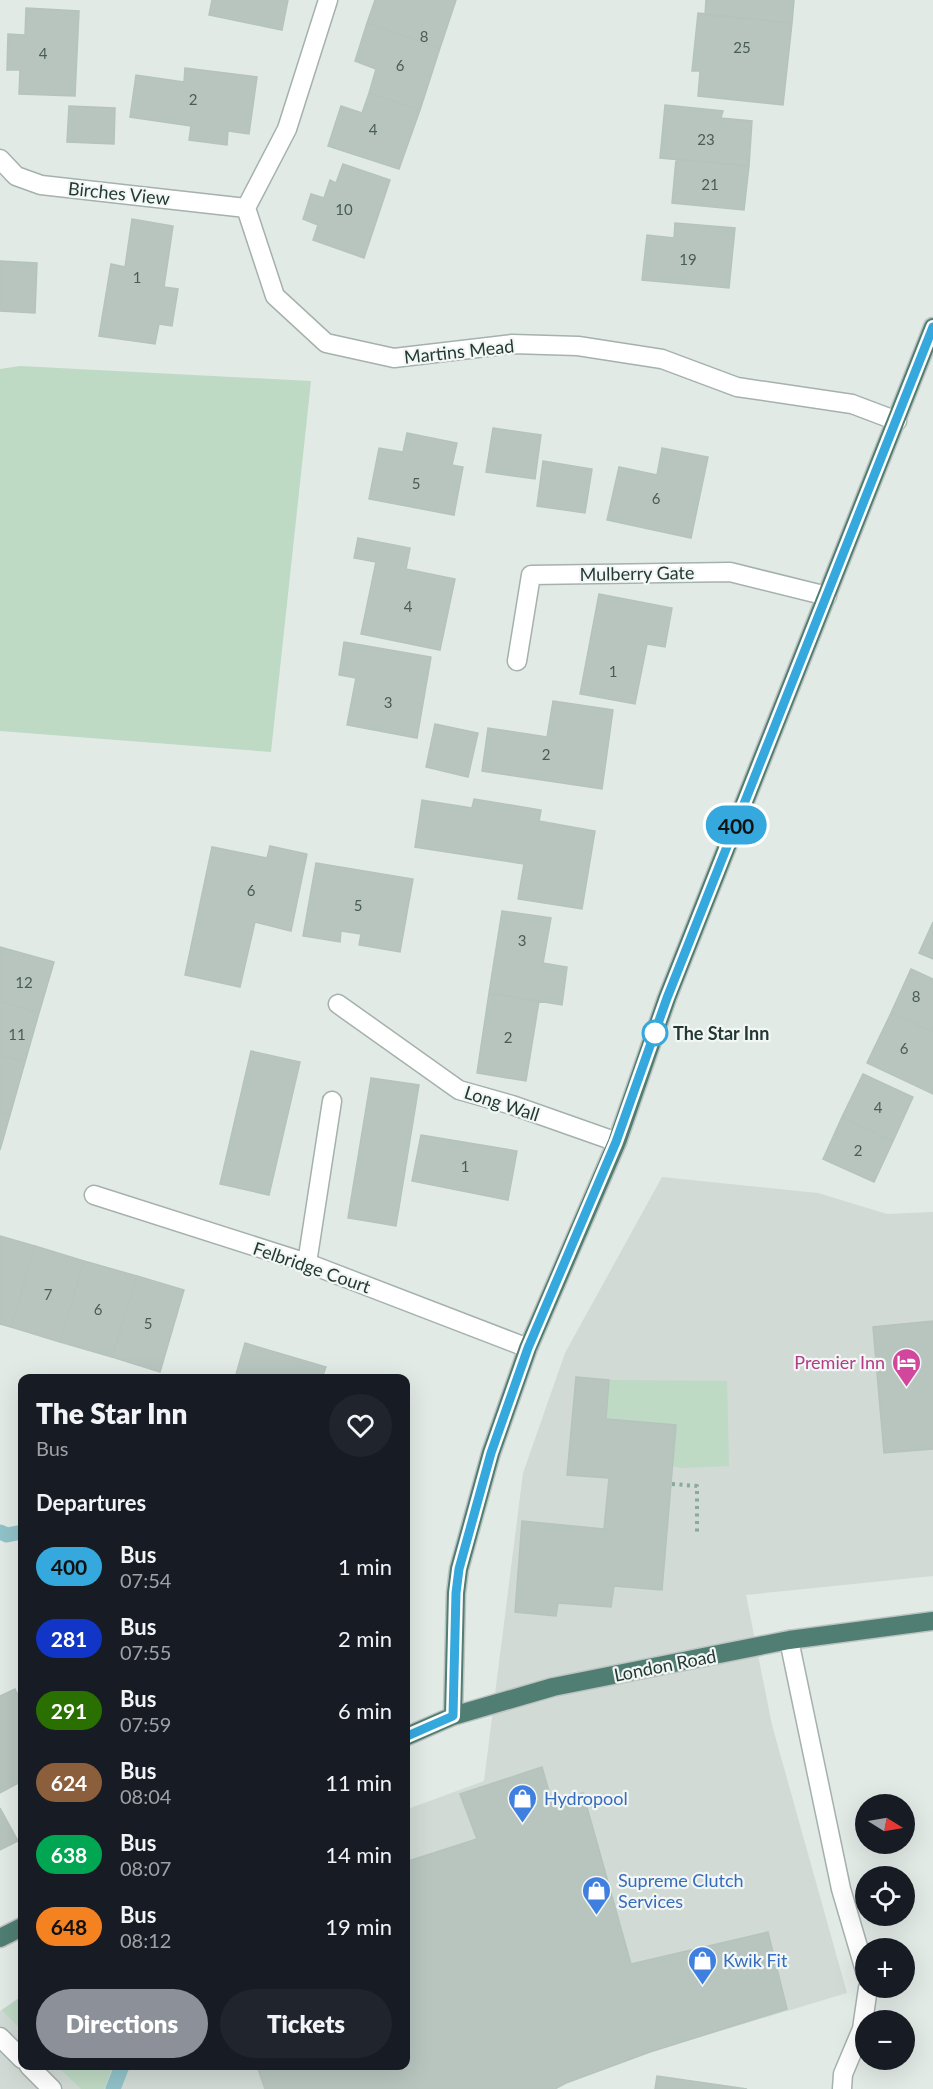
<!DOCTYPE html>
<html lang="en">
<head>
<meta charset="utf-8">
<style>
	:root { --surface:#171b24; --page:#20242c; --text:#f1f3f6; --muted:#9ea1a6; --accent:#8c9099 }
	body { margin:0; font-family:Lato,sans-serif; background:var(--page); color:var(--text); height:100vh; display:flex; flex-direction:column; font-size:22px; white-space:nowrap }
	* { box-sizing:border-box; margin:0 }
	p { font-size:20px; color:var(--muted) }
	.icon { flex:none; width:33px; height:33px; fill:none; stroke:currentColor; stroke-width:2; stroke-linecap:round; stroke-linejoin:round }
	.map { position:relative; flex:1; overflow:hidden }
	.sheet { position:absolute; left:18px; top:1374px; width:392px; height:696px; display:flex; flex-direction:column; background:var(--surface); border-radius:12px; box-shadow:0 6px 24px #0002 }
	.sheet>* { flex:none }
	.badge { padding:0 12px; border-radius:20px; font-size:21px; line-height:39px }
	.needle { width:39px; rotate:101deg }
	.tools { position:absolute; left:855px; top:1794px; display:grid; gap:12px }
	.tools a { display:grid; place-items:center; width:60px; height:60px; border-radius:50%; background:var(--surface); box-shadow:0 6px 24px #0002; font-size:30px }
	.map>.badge { position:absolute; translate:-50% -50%; box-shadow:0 0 0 3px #fff }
	h2 { padding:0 18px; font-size:22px; line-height:54px }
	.round { display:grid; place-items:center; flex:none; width:63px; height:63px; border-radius:32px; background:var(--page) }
	.headline { display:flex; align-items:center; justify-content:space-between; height:102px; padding:0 18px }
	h1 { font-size:28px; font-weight:800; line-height:45px }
	.action { display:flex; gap:12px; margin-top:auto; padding:12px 18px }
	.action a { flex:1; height:69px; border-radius:36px; background:var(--accent); color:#fff; font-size:24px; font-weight:800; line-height:69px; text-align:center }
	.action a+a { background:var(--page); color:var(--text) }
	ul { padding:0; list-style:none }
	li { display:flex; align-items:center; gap:18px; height:72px; padding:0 18px }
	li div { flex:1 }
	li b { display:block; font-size:22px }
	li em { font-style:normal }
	li .badge { min-width:66px; font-weight:700; text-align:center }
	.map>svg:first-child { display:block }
	.built { fill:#d1dad5 }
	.green { fill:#bed9c4 }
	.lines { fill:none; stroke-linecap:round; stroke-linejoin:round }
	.stream { stroke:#91c2c9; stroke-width:15 }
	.building { fill:#b8c5bf; stroke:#b5c3bd; stroke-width:1.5 }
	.service-casing { stroke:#a5b1ad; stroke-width:21 }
	.minor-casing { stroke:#a5b1ad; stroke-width:21 }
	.trunk-casing { stroke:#bdc4c2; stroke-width:21 }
	.path { stroke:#87aa9e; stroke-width:4; stroke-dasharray:3 4.5; stroke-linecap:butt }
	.service { stroke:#fff; stroke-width:18 }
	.minor { stroke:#fff; stroke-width:18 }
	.trunk { stroke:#507e72; stroke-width:18 }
	.line-casing { stroke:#fff; stroke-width:14 }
	.line { stroke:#35a9de; stroke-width:9 }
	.stop-dot { fill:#fff; stroke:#35a9de; stroke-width:3 }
	.labels { text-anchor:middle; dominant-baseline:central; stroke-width:4.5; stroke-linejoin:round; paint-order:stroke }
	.number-label { font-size:15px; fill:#495c56 }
	.street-label { font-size:18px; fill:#243933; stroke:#f2f7f5 }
	.stop-label { font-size:18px; font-weight:bold; fill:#243933; stroke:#f2f7f5; text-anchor:start }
	.hotel-label { font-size:18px; fill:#b23c85; stroke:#f2f7f5; text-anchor:end }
	.shop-label { font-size:18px; fill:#366cbe; stroke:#f2f7f5; text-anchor:start }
</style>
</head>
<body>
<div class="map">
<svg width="933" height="2089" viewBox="0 0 933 2089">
	<rect width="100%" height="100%" fill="#e2eae6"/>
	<path class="built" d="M662,1177L818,1193L887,1214L933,1212V1576L746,1595L772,1725L847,1993L650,2052L566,2083L555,2089H0V2011L22,1996V2066H405V1810L484,1781L523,1473L565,1353Z"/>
	<path class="green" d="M20,366L311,381L271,752L0,731V369Z
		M609,1380L727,1381L729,1466L680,1468L673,1466L676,1425L606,1419Z
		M22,1996V2031L2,2010Z
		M57,2066H113L104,2089H81Z"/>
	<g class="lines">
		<path class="stream" d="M0,1532L7,1535L22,1532
			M113,2089L122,2066"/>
	</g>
	<path class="building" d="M212,0H288L282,30L209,15Z
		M375,0H456L440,48L367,23Z
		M706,0H794L792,23L705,15Z
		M26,8L79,11L75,96L19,94L20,70H7L8,34L25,35Z
		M698,13L792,23L783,105L698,96L700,71H692Z
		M367,23L440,48L420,110L369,93L376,69L355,61Z
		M185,68L257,77L249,134L228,131L227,145L189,140L191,126L130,117L136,75L184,82Z
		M369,93L420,110L399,169L328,146L341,106L362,113Z
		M665,105L723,111L721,118L752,121L749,166L660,158Z
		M69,106L115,108L114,144L67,142Z
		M676,159L749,166L744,210L672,203Z
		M343,164L390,180L364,258L313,240L318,225L303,219L311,194L324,198L330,180L336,183Z
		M132,219L173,226L164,287L178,289L172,326L159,324L155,344L99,336L111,264L125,267Z
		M675,223L735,228L729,288L642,280L647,235L674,238Z
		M0,261L37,263L35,313L0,311Z
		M493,428L541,435L535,479L486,472Z
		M407,433L457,443L452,465L463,467L454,515L369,499L379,448L403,452Z
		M662,448L708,457L691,538L607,520L619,467L657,475Z
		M543,461L592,469L585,513L537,506Z
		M358,538L410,548L406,569L455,579L440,650L361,634L376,562L354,558Z
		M599,594L672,608L665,647L647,644L635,704L580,694Z
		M344,642L431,657L417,738L347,725L356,678L339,675Z
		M553,701L613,710L602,789L482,771L488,728L547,737Z
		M435,724L478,733L468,777L426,767Z
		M474,799L541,810L539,821L595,831L582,909L518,899L524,864L415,847L422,800L472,808Z
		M270,846L307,854L291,931L255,922L240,987L185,975L212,847L267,858Z
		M316,863L413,879L400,952L359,945L361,934L341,931L340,942L303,936Z
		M502,911L551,918L543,963L567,967L562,1005L489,993Z
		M933,922V959L919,953Z
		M0,947L54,962L39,1013L0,1001Z
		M911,969L933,979V1032L891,1013Z
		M489,993L539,1001L526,1081L477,1073Z
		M0,1001L39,1013L25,1062L0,1055Z
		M891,1013L933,1032V1094L867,1063Z
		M251,1051L300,1062L269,1195L220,1184Z
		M0,1055L25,1062L10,1115L0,1112Z
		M863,1074L913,1097L893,1141L842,1117Z
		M371,1078L419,1085L396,1226L348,1218Z
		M0,1112L10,1115L0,1150Z
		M842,1117L893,1141L874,1182L823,1159Z
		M421,1135L517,1151L508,1200L412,1181Z
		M0,1236L35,1246L11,1327L0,1324Z
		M35,1246L84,1261L60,1342L11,1327Z
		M84,1261L137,1276L112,1357L60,1342Z
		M137,1276L184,1290L160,1372L112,1357Z
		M933,1321V1449L884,1453L873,1327Z
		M245,1343L326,1367L322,1378H235Z
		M576,1377L609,1380L606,1419L676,1425L662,1590L614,1586L611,1607L558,1603L556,1616L515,1612L522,1521L604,1529L609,1478L567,1475Z
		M15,1689L22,1703V1781L0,1793V1696Z
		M542,1767L552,1802L583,1793L631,1964L768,1932L787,2009L650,2052L566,2083L555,2089H265L257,2066H405V1862L477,1839L460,1794Z
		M0,1808L18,1841L0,1850Z
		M657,2076L747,2089H655Z"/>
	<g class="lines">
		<defs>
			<path id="service" d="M307,1263L332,1101
				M789,1640L841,1889L866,1974
				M0,2037L22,2059
				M29,2066L52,2089
				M842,2089L843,2074L862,2029L868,1988"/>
			<path id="minor" d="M328,0L287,129L246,208L275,296L326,343L394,358L512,344L578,346L662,359L737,387L852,404L897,421
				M0,159L16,176L41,185L246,208
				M517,661L531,575L730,572L827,596
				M338,1004L459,1090L512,1105L617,1142
				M94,1195L307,1263L528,1348"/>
			<path id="trunk" d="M453,1716L456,1593L459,1569L491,1453L528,1348L617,1142L667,998L933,327
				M405,1737L453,1716L553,1687L789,1640L933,1621
				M0,1938L22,1927"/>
		</defs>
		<use href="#service" class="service-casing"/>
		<use href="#minor" class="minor-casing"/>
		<use href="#trunk" class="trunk-casing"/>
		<path class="path" d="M672,1484L697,1486V1533"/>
		<use href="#service" class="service"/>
		<use href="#minor" class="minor"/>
		<use href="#trunk" class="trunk"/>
	</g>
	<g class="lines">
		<defs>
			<path id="line" d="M405,1737L453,1716L456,1593L459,1569L491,1453L528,1348L616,1142L667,998L933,327"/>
		</defs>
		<use href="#line" class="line-casing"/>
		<use href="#line" class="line"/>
	</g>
	<defs>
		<symbol id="hotel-pin" viewBox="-11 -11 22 30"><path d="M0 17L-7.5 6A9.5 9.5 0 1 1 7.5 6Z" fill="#d1479c" stroke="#f2f7f5"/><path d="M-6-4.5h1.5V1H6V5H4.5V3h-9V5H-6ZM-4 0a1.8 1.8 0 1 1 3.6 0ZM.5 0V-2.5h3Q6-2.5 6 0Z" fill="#fff"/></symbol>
		<symbol id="shop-pin" viewBox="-11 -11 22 30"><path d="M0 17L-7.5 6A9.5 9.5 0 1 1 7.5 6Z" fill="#3f7fe0" stroke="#f2f7f5"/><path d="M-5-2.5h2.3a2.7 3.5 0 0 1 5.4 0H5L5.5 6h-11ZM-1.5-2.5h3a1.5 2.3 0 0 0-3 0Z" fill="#fff"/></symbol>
	</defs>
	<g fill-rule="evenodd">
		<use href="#hotel-pin" x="890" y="1346" width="33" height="45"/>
		<use href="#shop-pin" x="506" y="1782" width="33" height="45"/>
		<use href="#shop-pin" x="580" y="1874" width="33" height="45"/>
		<use href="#shop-pin" x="686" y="1944" width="33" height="45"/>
	</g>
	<circle class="stop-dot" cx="655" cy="1033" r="12"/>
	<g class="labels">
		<g class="number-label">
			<text x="424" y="36">8</text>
			<text x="742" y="47">25</text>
			<text x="43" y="53">4</text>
			<text x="400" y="65">6</text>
			<text x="193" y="99">2</text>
			<text x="373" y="129">4</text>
			<text x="706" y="139">23</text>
			<text x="710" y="184">21</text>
			<text x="344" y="209">10</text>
			<text x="688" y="259">19</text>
			<text x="137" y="277">1</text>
			<text x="416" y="483">5</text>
			<text x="656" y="498">6</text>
			<text x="408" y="606">4</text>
			<text x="613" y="671">1</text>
			<text x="388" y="702">3</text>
			<text x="546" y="754">2</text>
			<text x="251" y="890">6</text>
			<text x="358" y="905">5</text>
			<text x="522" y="940">3</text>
			<text x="24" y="982">12</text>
			<text x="916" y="996">8</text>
			<text x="17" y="1034">11</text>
			<text x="508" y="1037">2</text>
			<text x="904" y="1048">6</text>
			<text x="878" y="1107">4</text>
			<text x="858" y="1150">2</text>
			<text x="465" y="1166">1</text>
			<text x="48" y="1294">7</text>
			<text x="98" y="1309">6</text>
			<text x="148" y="1323">5</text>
		</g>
		<g class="street-label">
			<text transform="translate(119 193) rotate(6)">Birches View</text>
			<text transform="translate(459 351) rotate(-6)">Martins Mead</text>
			<text transform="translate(637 573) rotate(-1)">Mulberry Gate</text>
			<text transform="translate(502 1103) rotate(18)">Long Wall</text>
			<text transform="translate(312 1267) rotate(19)">Felbridge Court</text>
			<text transform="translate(665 1665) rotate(-11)">London Road</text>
		</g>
		<g class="stop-label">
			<text x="673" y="1033">The Star Inn</text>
		</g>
		<g class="hotel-label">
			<text x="885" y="1362">Premier Inn</text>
		</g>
		<g class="shop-label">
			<text x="544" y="1798">Hydropool</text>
			<text x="618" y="1880">Supreme Clutch<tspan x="618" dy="21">Services</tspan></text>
			<text x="723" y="1960">Kwik Fit</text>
		</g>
	</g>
</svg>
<div class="tools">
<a><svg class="needle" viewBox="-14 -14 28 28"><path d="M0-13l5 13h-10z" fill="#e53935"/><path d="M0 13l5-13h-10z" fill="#9ea1a6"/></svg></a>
<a><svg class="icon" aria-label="locate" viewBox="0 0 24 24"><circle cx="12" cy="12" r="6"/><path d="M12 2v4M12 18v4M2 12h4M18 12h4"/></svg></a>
<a>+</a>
<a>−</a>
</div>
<b class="badge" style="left:736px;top:825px;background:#35a9de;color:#111">400</b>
<section class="sheet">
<div class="headline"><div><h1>The Star Inn</h1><p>Bus</p></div><a class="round"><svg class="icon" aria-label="heart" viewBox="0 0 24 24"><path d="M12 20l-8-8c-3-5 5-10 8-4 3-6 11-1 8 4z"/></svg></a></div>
<h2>Departures</h2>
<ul>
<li><span class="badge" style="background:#35a9de;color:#111">400</span><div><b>Bus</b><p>07:54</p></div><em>1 min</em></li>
<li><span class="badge" style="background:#1135c6;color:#fff">281</span><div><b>Bus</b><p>07:55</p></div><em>2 min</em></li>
<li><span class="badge" style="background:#297000;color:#fff">291</span><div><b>Bus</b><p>07:59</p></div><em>6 min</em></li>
<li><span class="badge" style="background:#8b5e3c;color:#fff">624</span><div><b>Bus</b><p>08:04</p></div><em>11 min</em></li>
<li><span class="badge" style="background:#00a651;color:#fff">638</span><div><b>Bus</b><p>08:07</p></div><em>14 min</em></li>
<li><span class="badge" style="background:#f58220;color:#111">648</span><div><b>Bus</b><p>08:12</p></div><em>19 min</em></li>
</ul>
<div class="action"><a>Directions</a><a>Tickets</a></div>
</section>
</div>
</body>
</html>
